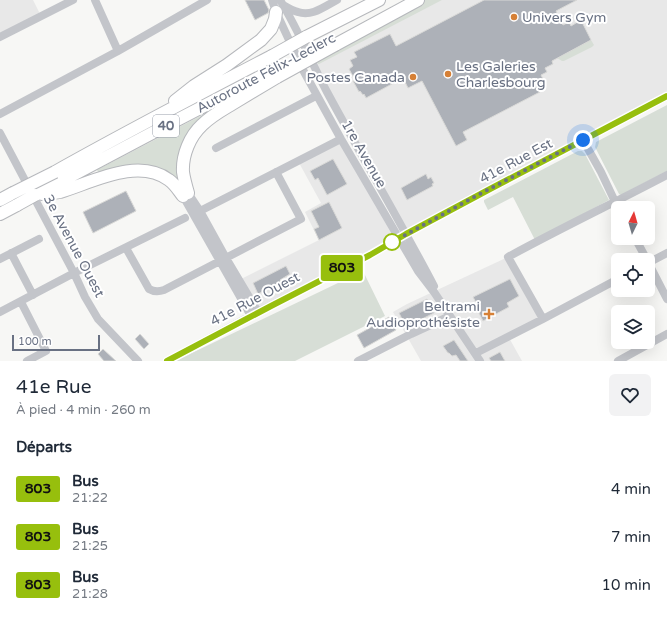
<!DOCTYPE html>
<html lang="fr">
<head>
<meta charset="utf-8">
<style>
	:root { --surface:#fff; --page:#f2f2f3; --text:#1f2937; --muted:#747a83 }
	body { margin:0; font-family:"Varela Round",sans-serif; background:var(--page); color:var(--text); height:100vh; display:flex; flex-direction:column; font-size:15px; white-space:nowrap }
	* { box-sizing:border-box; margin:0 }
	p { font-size:13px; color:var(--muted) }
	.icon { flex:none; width:22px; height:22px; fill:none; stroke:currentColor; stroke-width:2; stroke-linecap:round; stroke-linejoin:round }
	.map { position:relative; height:361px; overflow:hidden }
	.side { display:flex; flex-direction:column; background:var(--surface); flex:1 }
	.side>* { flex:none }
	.badge { padding:0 8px; border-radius:3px; font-size:14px; line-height:26px }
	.needle { width:26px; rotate:5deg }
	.tools { position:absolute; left:611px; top:201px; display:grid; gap:8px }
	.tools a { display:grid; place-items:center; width:44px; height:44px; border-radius:6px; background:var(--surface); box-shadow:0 4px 16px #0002; font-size:20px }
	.scale { position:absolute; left:12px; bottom:10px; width:88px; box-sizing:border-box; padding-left:4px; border:2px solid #697183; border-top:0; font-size:11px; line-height:14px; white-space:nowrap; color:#697183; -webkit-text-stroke:3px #fff; paint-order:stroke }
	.you { position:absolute; width:20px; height:20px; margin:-10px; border:3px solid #fff; border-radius:50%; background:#1a73e8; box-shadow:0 0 0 6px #1a73e833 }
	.map>.badge { position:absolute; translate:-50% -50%; box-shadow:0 0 0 2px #fff }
	h2 { padding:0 16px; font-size:15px; line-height:36px }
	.round { display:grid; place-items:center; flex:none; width:42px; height:42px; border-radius:6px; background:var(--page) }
	.overview { display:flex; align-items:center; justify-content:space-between; height:68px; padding:0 16px }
	h1 { font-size:19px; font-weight:600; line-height:30px }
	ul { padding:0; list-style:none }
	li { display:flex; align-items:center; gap:12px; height:48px; padding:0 16px }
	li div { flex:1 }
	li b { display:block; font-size:15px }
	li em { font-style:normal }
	li .badge { min-width:44px; font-weight:700; text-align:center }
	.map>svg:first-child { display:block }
	.built { fill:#e8e8e8 }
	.green { fill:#d7ded6 }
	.building { fill:#adb1b8; stroke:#d9d9d7 }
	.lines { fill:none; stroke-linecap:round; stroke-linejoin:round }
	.highway-casing { stroke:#b6b8bc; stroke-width:14 }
	.minor { stroke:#c3c5ca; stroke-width:8 }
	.highway { stroke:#fff; stroke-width:12 }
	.highway-bridge-casing { stroke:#b6b8bc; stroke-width:14; stroke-linecap:butt }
	.highway-bridge { stroke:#fff; stroke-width:12 }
	.line-casing { stroke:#fff; stroke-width:9 }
	.line { stroke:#97bf0d; stroke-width:6 }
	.walk { stroke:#697183; stroke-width:4; stroke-dasharray:0 7.2 }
	.poi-dot { fill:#d68036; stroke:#fff; stroke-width:1.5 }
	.stop-dot { fill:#fff; stroke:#97bf0d; stroke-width:2 }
	.labels { text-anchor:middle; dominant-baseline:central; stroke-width:4; stroke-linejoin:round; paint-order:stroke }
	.shield { fill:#fff; stroke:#969ca8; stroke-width:1 }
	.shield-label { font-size:13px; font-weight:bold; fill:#697183 }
	.poi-label { font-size:14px; fill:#697183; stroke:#fff; text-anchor:start }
	.street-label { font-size:14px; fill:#697183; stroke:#fff }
</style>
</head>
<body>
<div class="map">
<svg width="667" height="361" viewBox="0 0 667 361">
	<rect width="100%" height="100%" fill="#f7f7f5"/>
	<path class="built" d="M0,0H33L41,16L0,37Z
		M418,0H667V98L406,234L311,61Z
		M341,139L398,239L258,312L239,280L319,240L305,212L321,203L298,161Z
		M508,257L543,319L508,336L522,361H421L393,312L407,304Z"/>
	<path class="green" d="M423,0H442L319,64H318L316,59Z
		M591,40L594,45L592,47L564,61H562L557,58Z
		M667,105V171L621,195L619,194L595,147L596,142Z
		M206,113L208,116L196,126L183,187L173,178L99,174L97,170Z
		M578,151H582L585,154L609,200L535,240L513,197L488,210L484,202V200Z
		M363,271L385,316L295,361H175Z"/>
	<path class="building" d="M245,0H264L269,10L268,13L255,20Z
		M484,0H577L556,11L563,25L569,22L571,26L581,20L591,40L552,61L553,64L545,68L547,72L541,75L545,83L537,87L540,92L463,132L467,140L456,146L422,81L408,88L403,78L366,98L364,94L363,95L360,91L359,92L353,81L355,80L349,69L353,66L350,60L357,57L354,52L390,34L396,46Z
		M333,159L347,184L327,195L318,178L315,180L310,171Z
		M426,174L428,179L431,177L434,183L432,184L433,186L407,200L401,188Z
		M126,191L136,211L93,233L83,212Z
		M329,202L342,228L319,240L314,229L319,227L311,211Z
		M286,266L290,274L280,280L281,282L258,294L253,283Z
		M510,279L519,296L507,303L509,307L483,321L476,307L478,306L473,297Z
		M427,299L434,313L406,327L399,313Z
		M389,317L396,330L364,348L357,335Z
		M140,334L149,344L144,349L135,339Z
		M454,340L468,361H460L456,355L452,356L449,353H448L443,346Z
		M103,349L116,361H104L98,354Z
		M500,352L505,361H491L489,358Z"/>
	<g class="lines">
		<defs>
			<path id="highway" d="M306,37L379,0
				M335,45L418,0
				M175,101L194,86L227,65L261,40L271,29L275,19L276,12
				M55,172C126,132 199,94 272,56
				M188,193C186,186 184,179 183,172C182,155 190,136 202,125C211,116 222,110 232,104C247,95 262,86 277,77
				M42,194C48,194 55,193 60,192C93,182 138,157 169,180C175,184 179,191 183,196
				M35,195L154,132L275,69
				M0,200L13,193
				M0,214L17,205"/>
		</defs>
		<use href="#highway" class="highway-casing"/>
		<path class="minor" d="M95,0L118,51
			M272,0L276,12L303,70L341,139L418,271L434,292L480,361
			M280,0C298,29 311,62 327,92C362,157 400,221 434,286
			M283,5C288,8 293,11 298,12C312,17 325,6 337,0
			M0,37L73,0
			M0,114L118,51L207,0
			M0,133L74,273L85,297L98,319L138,361
			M583,140L601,172L618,208
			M216,148L316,96
			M188,193L200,211L226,258L258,312
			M183,196L251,316
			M200,211L341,139
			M635,238L647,260
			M126,248L149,289C154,292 158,292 164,290L301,219L276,172
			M11,253L33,295
			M0,259L39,239
			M648,262L667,299
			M648,263L667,253
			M21,302L46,351L27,361
			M0,312L74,273L185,218
			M543,319L508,257C561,228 614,203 667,175
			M476,353L543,319L618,279
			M167,361L258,312L370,255L406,234L476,196L667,96
			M358,361L411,334L450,316
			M618,361L667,334"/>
		<use href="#highway" class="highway"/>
		<defs>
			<path id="highway-bridge" d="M272,56L306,37
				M277,77L335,45
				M13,193L55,172
				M17,205L35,195"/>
		</defs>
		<use href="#highway-bridge" class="highway-bridge-casing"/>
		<use href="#highway-bridge" class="highway-bridge"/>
	</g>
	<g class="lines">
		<defs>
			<path id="line" d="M167,361L271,306L370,255L406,234L490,189L667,96"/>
		</defs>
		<use href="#line" class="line-casing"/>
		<use href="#line" class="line"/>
		<path class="walk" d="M392,242L389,244L476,196L583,140"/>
	</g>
	<g class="poi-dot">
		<circle cx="514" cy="17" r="4"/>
		<circle cx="448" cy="74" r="4"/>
		<circle cx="413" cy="77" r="4"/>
		<path d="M487 308h4v4h4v4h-4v4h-4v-4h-4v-4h4z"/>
	</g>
	<circle class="stop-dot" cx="392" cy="242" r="8"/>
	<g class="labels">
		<rect class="shield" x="153" y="115" width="26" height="22" rx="3"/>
		<g class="shield-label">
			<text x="166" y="126">40</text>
		</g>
		<g class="poi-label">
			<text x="522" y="17">Univers Gym</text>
			<text x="456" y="66">Les Galeries<tspan x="456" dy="16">Charlesbourg</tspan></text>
			<text x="405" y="77" text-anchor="end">Postes Canada</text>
			<text x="480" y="306" text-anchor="end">Beltrami<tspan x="480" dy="16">Audioprothésiste</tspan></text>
		</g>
		<g class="street-label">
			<text transform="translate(266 73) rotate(-28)">Autoroute Félix-Leclerc</text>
			<text transform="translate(364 154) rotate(60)">1re Avenue</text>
			<text transform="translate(516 161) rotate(-28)">41e Rue Est</text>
			<text transform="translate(74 246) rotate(62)">3e Avenue Ouest</text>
			<text transform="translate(255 299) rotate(-28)">41e Rue Ouest</text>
		</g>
	</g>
</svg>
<div class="tools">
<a><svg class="needle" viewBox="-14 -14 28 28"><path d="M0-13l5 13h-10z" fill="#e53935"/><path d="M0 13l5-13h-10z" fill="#747a83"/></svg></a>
<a><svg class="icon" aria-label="locate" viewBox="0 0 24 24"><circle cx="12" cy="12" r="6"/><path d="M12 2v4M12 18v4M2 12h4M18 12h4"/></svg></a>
<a><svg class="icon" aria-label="layers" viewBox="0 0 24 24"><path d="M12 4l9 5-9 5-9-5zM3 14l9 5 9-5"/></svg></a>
</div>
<div class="scale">100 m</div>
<div class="you" style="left:583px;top:140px"></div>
<b class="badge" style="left:342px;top:268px;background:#97bf0d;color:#111">803</b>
</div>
<section class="side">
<div class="overview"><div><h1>41e Rue</h1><p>À pied · 4 min · 260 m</p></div><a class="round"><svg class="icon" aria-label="heart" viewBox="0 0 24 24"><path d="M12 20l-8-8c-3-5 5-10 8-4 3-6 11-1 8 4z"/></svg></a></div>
<h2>Départs</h2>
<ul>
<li><span class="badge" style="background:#97bf0d;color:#111">803</span><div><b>Bus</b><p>21:22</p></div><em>4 min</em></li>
<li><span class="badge" style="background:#97bf0d;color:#111">803</span><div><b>Bus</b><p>21:25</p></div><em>7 min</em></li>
<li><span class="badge" style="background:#97bf0d;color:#111">803</span><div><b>Bus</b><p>21:28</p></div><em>10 min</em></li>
</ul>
</section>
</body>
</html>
